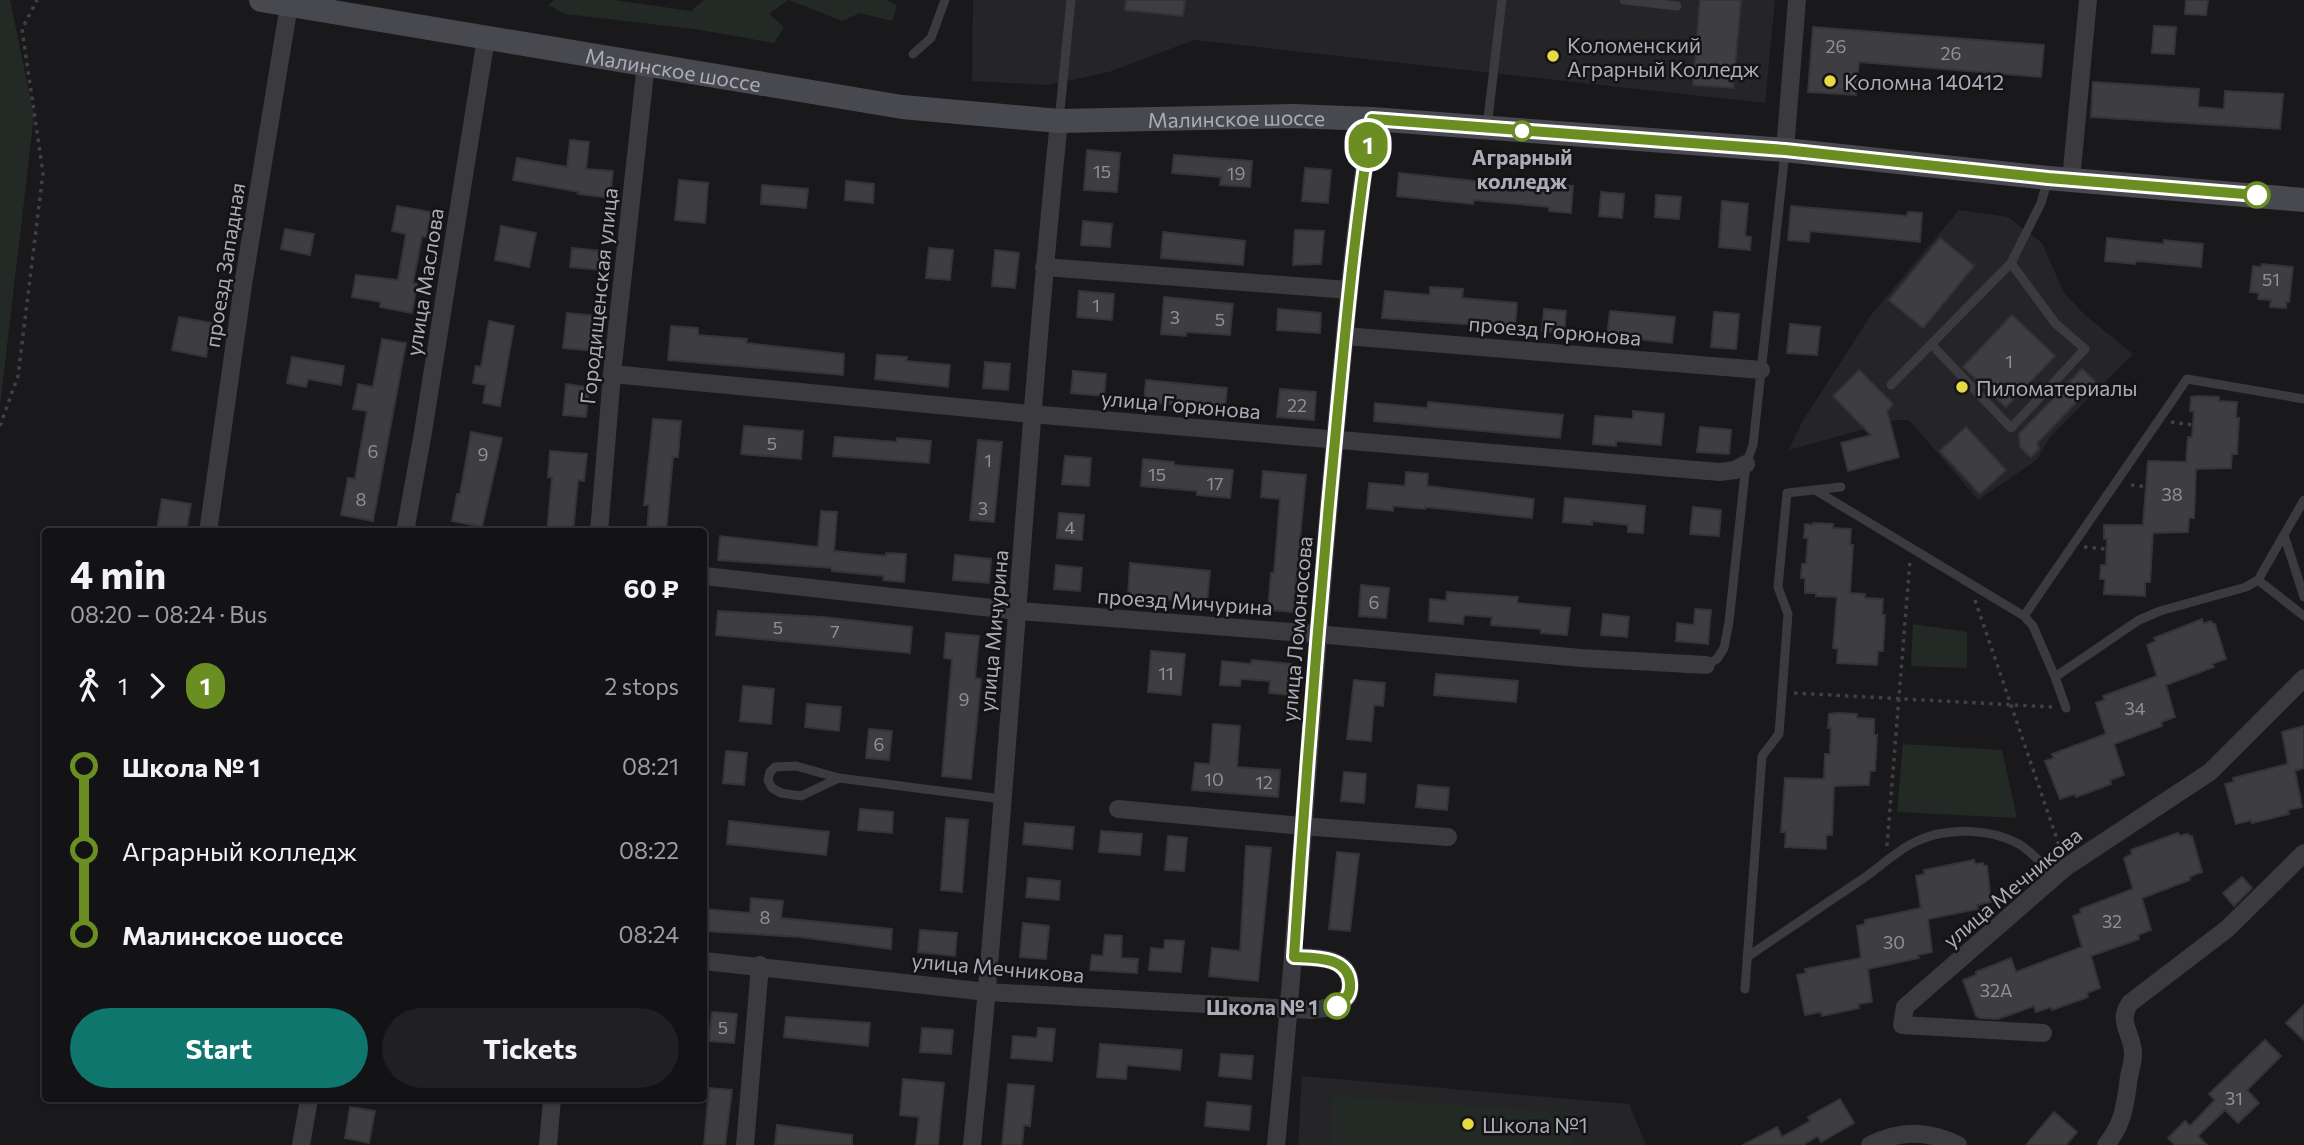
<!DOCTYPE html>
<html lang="en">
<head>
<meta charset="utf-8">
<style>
	:root { --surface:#131214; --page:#202022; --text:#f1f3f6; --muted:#9d9ea0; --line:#323234; --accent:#0f766e }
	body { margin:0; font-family:Commissioner,sans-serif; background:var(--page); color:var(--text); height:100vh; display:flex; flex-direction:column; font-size:26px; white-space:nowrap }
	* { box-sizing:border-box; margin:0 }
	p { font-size:23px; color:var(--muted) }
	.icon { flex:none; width:38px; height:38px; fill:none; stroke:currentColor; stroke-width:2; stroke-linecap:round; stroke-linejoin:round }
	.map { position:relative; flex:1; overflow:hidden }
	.panel { position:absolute; left:42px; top:528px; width:665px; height:574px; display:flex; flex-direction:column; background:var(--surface); border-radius:7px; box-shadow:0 2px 5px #0004,0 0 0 2px var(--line) }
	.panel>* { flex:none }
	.badge { padding:0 14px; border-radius:23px; font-size:24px; line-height:46px }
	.map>.badge { position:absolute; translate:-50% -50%; box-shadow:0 0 0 4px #fff }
	.legs { display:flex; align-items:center; gap:10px; height:77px; padding:0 28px; font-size:23px }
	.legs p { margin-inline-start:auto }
	.overview { display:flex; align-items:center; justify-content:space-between; height:119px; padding:0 28px }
	h1 { font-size:38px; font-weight:700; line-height:52px }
	.button { display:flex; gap:14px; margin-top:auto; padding:14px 28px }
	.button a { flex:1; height:80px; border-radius:42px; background:var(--accent); color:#fff; font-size:28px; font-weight:700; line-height:80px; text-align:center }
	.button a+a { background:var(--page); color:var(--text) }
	ul { padding:0 28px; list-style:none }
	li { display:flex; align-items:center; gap:24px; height:84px; font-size:26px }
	li i { display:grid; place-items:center; width:10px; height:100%; margin:0 9px; background:currentColor }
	li i::after { content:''; width:18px; height:18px; margin:-9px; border:5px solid; border-radius:50%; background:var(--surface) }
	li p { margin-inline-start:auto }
	li:first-child i { background:linear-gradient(#0000 50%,currentColor 0) }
	li:last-child i { background:linear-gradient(currentColor 50%,#0000 0) }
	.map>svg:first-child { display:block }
	.built { fill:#252427 }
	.green { fill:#232a25 }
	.building { fill:#3e3e41; stroke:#343336; stroke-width:2 }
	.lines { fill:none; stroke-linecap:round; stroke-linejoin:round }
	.path { stroke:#404046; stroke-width:3.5; stroke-dasharray:3.5 5; stroke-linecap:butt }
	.service { stroke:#3a3a3f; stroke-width:9 }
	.minor { stroke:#3a3a3f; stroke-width:18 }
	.secondary { stroke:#48484f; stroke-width:24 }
	.line-1-casing { stroke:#fff; stroke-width:16 }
	.line-1 { stroke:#6b8e23; stroke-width:10 }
	.poi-dot { fill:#e7db44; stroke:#141315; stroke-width:2.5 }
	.stop-1-dot { fill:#fff; stroke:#6b8e23; stroke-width:3.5 }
	.labels { text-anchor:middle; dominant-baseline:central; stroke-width:5; stroke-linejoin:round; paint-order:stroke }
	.number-label { font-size:18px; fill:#90909b }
	.poi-label { font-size:21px; fill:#acacb9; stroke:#141315; text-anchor:start }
	.street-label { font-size:21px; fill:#acacb9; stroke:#141315 }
	.stop-label { font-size:21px; font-weight:bold; fill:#acacb9; stroke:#141315 }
</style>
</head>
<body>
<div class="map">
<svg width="2304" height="1145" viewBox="0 0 2304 1145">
	<rect width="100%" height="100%" fill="#19181a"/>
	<path class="built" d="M973,0H1775L1765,103L1194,40L1109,72L1063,82L1048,85L972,81Z
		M1959,210L2008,217L2042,243L2064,293L2085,315L2133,354L2050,437L2037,460L1978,500L1909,420H1897L1789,450L1802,422L1871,315Z
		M1302,1076L1629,1104L1646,1145H1298Z"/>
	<path class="green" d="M0,0H10L34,116L0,406Z
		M554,0H614L691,11L704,0H788L769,14L784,27L774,43L694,29L565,14L548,5Z
		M789,0H887L897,6L892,21L860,13L842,21Z
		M1913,624L1967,632V668L1911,666Z
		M1903,744L2002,750L2017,818L1897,812Z
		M1333,1096L1576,1113L1574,1145H1330Z"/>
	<path class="building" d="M1126,0H1185L1183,16L1125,10Z
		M1700,0H1741L1733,88L1693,85Z
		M2186,0H2208L2206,15L2185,14Z
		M2154,26L2176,27L2174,54L2152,53Z
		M1813,27L2044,45L2041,77L1859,62L1856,95L1808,92Z
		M2093,82L2199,89L2198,107L2224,109L2225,91L2283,94L2280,129L2091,117Z
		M570,140L589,142L586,169L613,171L610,198L578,194L579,192L513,180L517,158L567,167Z
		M1087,150L1120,153L1117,192L1084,190Z
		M1174,155L1252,161L1250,187L1220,185L1221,177L1172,173Z
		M1305,168L1331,170L1328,203L1302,201Z
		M1399,173L1551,189V184L1573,186L1571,213L1549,211V207L1474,200L1473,204L1397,196Z
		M679,180L708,183L705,223L675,220Z
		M846,181L874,184L873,203L845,200Z
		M762,185L808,189L806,208L761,204Z
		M1601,192L1624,194L1622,218L1599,216Z
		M1656,195L1681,197L1679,219L1655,217Z
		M1722,201L1748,204L1745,236L1751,237L1750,250L1719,247Z
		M397,206L431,212L426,237L422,236L413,283L417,284L412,313L380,307L381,302L352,297L356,275L398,280L406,234L392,231Z
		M1791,206L1907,216L1908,212L1922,213L1920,242L1810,231L1809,242L1788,240Z
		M1083,221L1112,224L1110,247L1081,245Z
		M501,226L536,233L529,267L495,260Z
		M285,229L314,234L310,255L281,249Z
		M1295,230L1324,231L1321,264L1293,265Z
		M1163,232L1245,241L1243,265L1161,258Z
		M1940,238L1974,266L1923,328L1889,300Z
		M2107,238L2164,244V240L2203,244L2201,267L2136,261L2135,264L2105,261Z
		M572,248L602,251L600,270L570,267Z
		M929,248L953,250L950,280L926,278Z
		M995,250L1019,253L1015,288L992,286Z
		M2262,264L2293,267L2289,302H2286V308L2270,307L2271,300L2258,299L2259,293L2250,292L2253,266L2261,267Z
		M1430,287L1463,289L1462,298L1517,303L1515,328L1382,318L1385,291L1430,295Z
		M1079,291L1114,294L1112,320L1077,317Z
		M1164,297L1233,304L1230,335L1186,332V336L1161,334Z
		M1278,309L1321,313L1320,333L1277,330Z
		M1544,309L1566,311L1564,334L1542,331Z
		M1610,311L1675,317L1672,343L1607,336Z
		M1714,312L1739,314L1736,349L1711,347Z
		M567,313L599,316L596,351L563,348Z
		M2012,315L2055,356L2006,407L1963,367Z
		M179,317L212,323L206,357L172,350Z
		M489,321L514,326L500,406L483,403L486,385L473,383L476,366L481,367Z
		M1790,324L1820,327L1817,355L1787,353Z
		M671,326L698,328V335L747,339L746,343L844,354L843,375L668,360Z
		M382,339L406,343L373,521L341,515L348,478L355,479L367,411L353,409L358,384L373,387Z
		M877,355L907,357L906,361L950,365L948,387L875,379Z
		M292,357L344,366L341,385L308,379L306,387L287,383Z
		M985,362L1010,364L1008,390L983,388Z
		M2082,369L2096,382L2037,443L2039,449L2031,457L2020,447L2019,434Z
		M1859,370L1893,404L1887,411L1899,457L1848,471L1841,443L1871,435L1833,396Z
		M1073,371L1106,374L1104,396L1071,393Z
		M1146,380L1227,388L1225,409L1144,402Z
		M566,384L589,387L586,417L563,415Z
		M1280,389L1316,392L1314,420L1277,417Z
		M2199,396L2219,397V401L2237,402L2236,418H2239L2237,454H2232L2231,468L2196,469L2194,518H2189L2188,532L2153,533L2150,582H2145V596L2104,594L2105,579H2100L2101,565H2106L2107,539H2104V525H2143L2148,461L2186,462L2188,437H2192L2194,411H2190L2191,397Z
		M1428,402L1563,415L1560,438L1374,421L1375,403L1427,408Z
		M1633,411L1664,414L1661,445L1616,441V446L1593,444L1595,416L1633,419Z
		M653,419L681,421L678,457H673L666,532H647L649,505H644Z
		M744,426L803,431L801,459L741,454Z
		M1700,427L1731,430L1729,454L1697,452Z
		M1966,427L2006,470L1980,494L1940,451Z
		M471,432L502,438L482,527L452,521L457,494H460Z
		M835,437L897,442V438L931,441L929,463L833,456Z
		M978,440L1002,442L994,522L970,520Z
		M550,451L587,454L584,481L578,480L573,532H547L552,477H548Z
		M1065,456L1091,458L1089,486L1062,484Z
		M1143,459L1174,462V465L1233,470L1230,498L1197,495V491L1141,486Z
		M1263,471L1306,475L1293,612L1268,610L1271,573H1274L1280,499L1261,497Z
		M1406,472L1428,474L1427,486L1534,499L1532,518L1425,507V509L1393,506V511L1367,508L1369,483L1405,486Z
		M1565,498L1645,506L1643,533L1628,532V525L1592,521V525L1563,522Z
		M162,499L191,504L186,532L157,530Z
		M1693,507L1721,510L1719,536L1690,534Z
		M821,511L837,512L834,551L886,556V553L906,554L904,582L883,580L884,576L832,571V568L718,560L720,536L818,547Z
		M1059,513L1084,515L1082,540L1057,538Z
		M1813,523L1833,524V528L1851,529L1850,545H1853L1850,593L1865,594V598L1883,599L1882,615H1885L1883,651H1878L1877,665L1837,663L1838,649L1833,648L1837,597L1816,596V593H1805V578H1801L1802,564H1806L1808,538H1804L1805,524L1813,525Z
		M955,555L991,559L989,583L953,580Z
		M1130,563L1210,571L1207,603L1128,596Z
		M1056,565L1082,568L1080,591L1054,589Z
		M1361,585L1389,588L1386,618L1359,616Z
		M1447,592L1518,597L1517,603L1570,608L1567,635L1541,633V629L1491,625L1492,617L1464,615L1463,624L1429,621L1430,599L1446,601Z
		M1695,609L1711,610L1708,644L1676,641L1677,623L1694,625Z
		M718,611L823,617L912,627L910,653L716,635Z
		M1603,614L1629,617L1627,637L1601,635Z
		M2202,619L2203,624L2211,621L2213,624H2215L2226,659L2212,664L2214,667L2166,685L2175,717L2161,722L2162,726L2114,744L2124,775L2110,780L2111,784L2076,797L2075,794L2060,799L2045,761L2054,758L2052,754L2106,734L2096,703L2105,700L2103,696L2157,676L2147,645L2156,641L2154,638Z
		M946,633L979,636L975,678L981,679L971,779L942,776L952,659L944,658Z
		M1151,651L1185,654L1181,695L1148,692Z
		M1252,660L1291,664L1289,695L1269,693L1270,681L1241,679L1240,686L1220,685L1222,661L1251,664Z
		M1436,674L1518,681L1516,702L1434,695Z
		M1354,680L1385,683L1383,706L1374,705L1371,741L1347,739Z
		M743,686L774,689L771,724L740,721Z
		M807,704L841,707L839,731L805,727Z
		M1837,713L1857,714V718L1874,719V735H1877L1875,771H1870L1869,785L1834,786L1832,835H1826V849L1785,847L1786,832H1781L1785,778L1824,779L1825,754H1830L1831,728H1828L1829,714Z
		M1213,724L1240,726L1237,767L1280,770L1278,797L1192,790L1195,763L1210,764Z
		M2304,726V768L2295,771L2302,807L2288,810L2289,814L2252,823L2251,820L2236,824L2225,784L2234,782L2233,778L2288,764L2282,732Z
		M869,729L892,731L889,760L866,758Z
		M726,751L747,753L744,785L723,783Z
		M1344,772L1366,774L1364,803L1341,801Z
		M1418,785L1449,788L1447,810L1416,807Z
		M860,809L893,812L892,833L858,830Z
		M946,818L968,820L962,892L941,890Z
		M729,821L829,832L826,855L727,844Z
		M1025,823L1074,827L1072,849L1023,844Z
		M1101,831L1142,834L1140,855L1099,852Z
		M2178,833L2180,836L2188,834L2190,837L2192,836L2202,872L2189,877L2190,880L2142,898L2151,930L2138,935L2139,939L2091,956L2100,988L2087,993L2088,997L2052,1010L2051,1007L2036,1012L2034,1006L1998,1019L1980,1018L1976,1016L1963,980L1976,975V972L2011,958L2016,972L2082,947L2073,916L2081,913L2080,909L2133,889L2124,858L2132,854L2131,850Z
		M1168,836L1187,838L1184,871L1165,870Z
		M1246,846L1271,848L1258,981L1209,976L1212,948L1240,951Z
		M1337,852L1359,854L1350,931L1329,929Z
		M1974,860L1975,864L1983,863L1984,866H1987L1991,902L1977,905L1978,909L1928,919L1932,952L1918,955L1919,958L1868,969L1872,1002L1858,1004L1859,1008L1822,1016L1821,1012L1805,1015L1797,975L1806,973L1805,969L1861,958L1857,926L1865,924V920L1921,908L1916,876L1925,874L1924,870Z
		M2242,877L2252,888L2234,906L2223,893Z
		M1028,878L1060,881L1059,900L1026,897Z
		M751,898L783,901L781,918L892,929L891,949L800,937L704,931L705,909L750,913Z
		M1023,923L1049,926L1046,959L1020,957Z
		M920,930L957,933L955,956L918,952Z
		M1105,935L1122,936L1121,958L1138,959L1137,973L1090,970L1092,955L1103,956Z
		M1165,940L1184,941L1181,972L1149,970L1151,948L1164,949Z
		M2304,1005V1040L2286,1023Z
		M712,1012L737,1014L734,1043L709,1041Z
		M786,1017L870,1023L868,1046L784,1037Z
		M922,1028L953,1030L951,1054L920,1052Z
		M1038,1028L1055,1029L1052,1061L1011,1058L1013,1036L1037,1038Z
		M2265,1040L2281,1056L2247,1090L2259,1103L2238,1123L2225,1110L2198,1136L2207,1145H2175L2168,1138L2185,1121L2190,1126L2215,1100L2209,1094Z
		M1100,1044L1182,1050L1180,1070L1127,1065L1126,1079L1097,1077Z
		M1221,1054L1253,1056L1251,1079L1219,1076Z
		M903,1079L944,1083L938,1145H916L919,1117L900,1115Z
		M1008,1084L1034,1086L1030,1126L1024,1125L1022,1145H1002Z
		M709,1088L732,1090L725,1145H704Z
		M1840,1099L1854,1123L1821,1142L1818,1136L1803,1145H1743L1777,1127L1782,1137L1810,1121L1808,1117Z
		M1207,1102L1251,1106L1249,1130L1205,1126Z
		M350,1107L375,1111L369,1143L345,1138Z
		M2054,1112L2077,1132L2066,1145H2026Z
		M777,1125L852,1135V1145H775Z"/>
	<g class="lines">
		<path class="path" d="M2171,422L2193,425
			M0,426L18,376L43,173L22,29L37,0
			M2131,485L2150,487
			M2084,547L2107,549
			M1975,600L2061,851
			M1794,693L2052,707
			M1887,846L1910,560"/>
		<path class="service" d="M1624,0L1677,6
			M913,54L931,38L945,0
			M1059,120L1071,0
			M1487,127L1502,0
			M1931,344L2011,428L2085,349L2055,323L2011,263
			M1891,385L2011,263L2041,203L2048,179
			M1815,490L2024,616L2033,626L2055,677
			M2284,535L2304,597
			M2258,580L2304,616
			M2024,616L2187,379L2304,399
			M1706,665L1717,659L1724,648L1729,622L1746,464L1753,445L1785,152
			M2066,708L2055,677L2139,620L2160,611L2246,587L2258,580L2304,500
			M839,778L801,796L781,793L772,788L768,780L770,772L775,767L796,766L839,778L1002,799
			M1747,957C1784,932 1821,907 1858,882C1877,870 1894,852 1915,842C1946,827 1989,828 2019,844C2032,852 2044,866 2055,876
			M1745,989L1762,756L1779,734L1788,614L1778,587L1787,493L1841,487"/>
		<path class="minor" d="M1785,150L1797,0
			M2071,180L2088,0
			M1044,267L1349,290
			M1345,336L1761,370
			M612,374L1031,414L1720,472L1735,470L1746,464
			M208,532L243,285L289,5
			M405,532L423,432L486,38
			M599,532L612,374L646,64
			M704,576L1019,611L1317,634L1581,658L1706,665
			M1118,809L1302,826L1448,837
			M704,961L987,992L1311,1010C1330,1008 1352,1006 1350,982C1349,976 1347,970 1343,967C1331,956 1308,958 1294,957
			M2043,1033L1902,1025L1905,1007L2066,867L2210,772L2304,678
			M301,1145L309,1099
			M548,1145L552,1099
			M745,1145L760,965
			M972,1145C1007,804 1024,462 1059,121
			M1276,1145C1299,917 1312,688 1333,460C1344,346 1353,232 1372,119
			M1870,1145C1901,1130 1927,1130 1958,1145
			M2106,1145C2124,1123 2125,1105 2129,1077C2130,1070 2133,1063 2133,1055C2134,1035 2116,1022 2130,1003L2227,929L2304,853"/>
		<path class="secondary" id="s1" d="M261,0L902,107L1059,121L1294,116L1372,119L1785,150L2048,178L2304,200"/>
	</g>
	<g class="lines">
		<defs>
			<path id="line-1" d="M1337,1006C1346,999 1351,995 1350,983C1348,956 1313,958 1294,957C1304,802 1316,647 1330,493C1342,368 1352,243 1372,119L1785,150L2048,178L2257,195"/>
		</defs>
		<use href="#line-1" class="line-1-casing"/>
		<use href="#line-1" class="line-1"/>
	</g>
	<g class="poi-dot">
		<circle cx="1553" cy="56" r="7"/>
		<circle cx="1830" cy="81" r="7"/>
		<circle cx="1962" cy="387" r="7"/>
		<circle cx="1468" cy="1124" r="7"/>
	</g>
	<g class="stop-1-dot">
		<circle cx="1522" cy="131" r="9"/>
		<circle cx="2257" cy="195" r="12"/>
		<circle cx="1337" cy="1006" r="12"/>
	</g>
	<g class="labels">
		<g class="number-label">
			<text x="1836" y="46">26</text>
			<text x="1951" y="53">26</text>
			<text x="1102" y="171">15</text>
			<text x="1236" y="173">19</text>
			<text x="2271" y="279">51</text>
			<text x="1096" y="305">1</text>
			<text x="1175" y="317">3</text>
			<text x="1220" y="319">5</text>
			<text x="2009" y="361">1</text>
			<text x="1297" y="405">22</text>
			<text x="772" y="443">5</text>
			<text x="373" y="451">6</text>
			<text x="483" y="454">9</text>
			<text x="988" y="460">1</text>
			<text x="1157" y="474">15</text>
			<text x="1215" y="483">17</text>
			<text x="2172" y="494">38</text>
			<text x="361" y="499">8</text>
			<text x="983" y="508">3</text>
			<text x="1070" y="527">4</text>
			<text x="1374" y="602">6</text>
			<text x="778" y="627">5</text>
			<text x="835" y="631">7</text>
			<text x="1166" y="673">11</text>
			<text x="964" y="699">9</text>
			<text x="2135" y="708">34</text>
			<text x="879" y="744">6</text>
			<text x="1214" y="779">10</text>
			<text x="1264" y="782">12</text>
			<text x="765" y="917">8</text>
			<text x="2112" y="921">32</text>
			<text x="1894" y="942">30</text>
			<text x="1996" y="990">32А</text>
			<text x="723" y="1027">5</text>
			<text x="2234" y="1098">31</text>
		</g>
		<g class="poi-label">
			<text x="1567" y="44">Коломенский<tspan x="1567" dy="24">Аграрный Колледж</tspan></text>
			<text x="1844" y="81">Коломна 140412</text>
			<text x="1976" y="387">Пиломатериалы</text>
			<text x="1482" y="1124">Школа №1</text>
		</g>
		<g class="street-label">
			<text stroke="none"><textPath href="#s1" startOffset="418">Малинское шоссе</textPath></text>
			<text stroke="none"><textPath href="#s1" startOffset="985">Малинское шоссе</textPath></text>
			<text transform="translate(224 265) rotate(-81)">проезд Западная</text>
			<text transform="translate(424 282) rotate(-81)">улица Маслова</text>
			<text transform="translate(598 296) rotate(-84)">Городищенская улица</text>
			<text transform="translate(1555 330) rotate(5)">проезд Горюнова</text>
			<text transform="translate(1181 404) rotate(5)">улица Горюнова</text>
			<text transform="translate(1185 601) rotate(4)">проезд Мичурина</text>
			<text transform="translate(1296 629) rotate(-85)">улица Ломоносова</text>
			<text transform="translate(993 631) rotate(-85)">улица Мичурина</text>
			<text transform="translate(2012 887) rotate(-40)">улица Мечникова</text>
			<text transform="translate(998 967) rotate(5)">улица Мечникова</text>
		</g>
		<g class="stop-label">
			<text x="1522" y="156">Аграрный<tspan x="1522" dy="24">колледж</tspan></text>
			<text x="1318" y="1006" text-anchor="end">Школа № 1</text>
		</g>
	</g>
</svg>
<b class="badge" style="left:1368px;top:145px;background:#6b8e23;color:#fff">1</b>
<section class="panel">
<div class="overview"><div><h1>4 min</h1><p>08:20 – 08:24 · Bus</p></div><b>60 ₽</b></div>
<div class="legs"><svg class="icon" aria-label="walk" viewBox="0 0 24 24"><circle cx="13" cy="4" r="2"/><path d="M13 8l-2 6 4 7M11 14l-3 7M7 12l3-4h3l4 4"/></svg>1<svg class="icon" aria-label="forward" viewBox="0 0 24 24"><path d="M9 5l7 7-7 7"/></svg><b class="badge" style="background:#6b8e23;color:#fff">1</b><p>2 stops</p></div>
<ul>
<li><i style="color:#6b8e23"></i><b>Школа № 1</b><p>08:21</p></li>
<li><i style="color:#6b8e23"></i><span>Аграрный колледж</span><p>08:22</p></li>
<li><i style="color:#6b8e23"></i><b>Малинское шоссе</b><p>08:24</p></li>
</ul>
<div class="button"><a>Start</a><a>Tickets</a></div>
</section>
</div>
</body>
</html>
